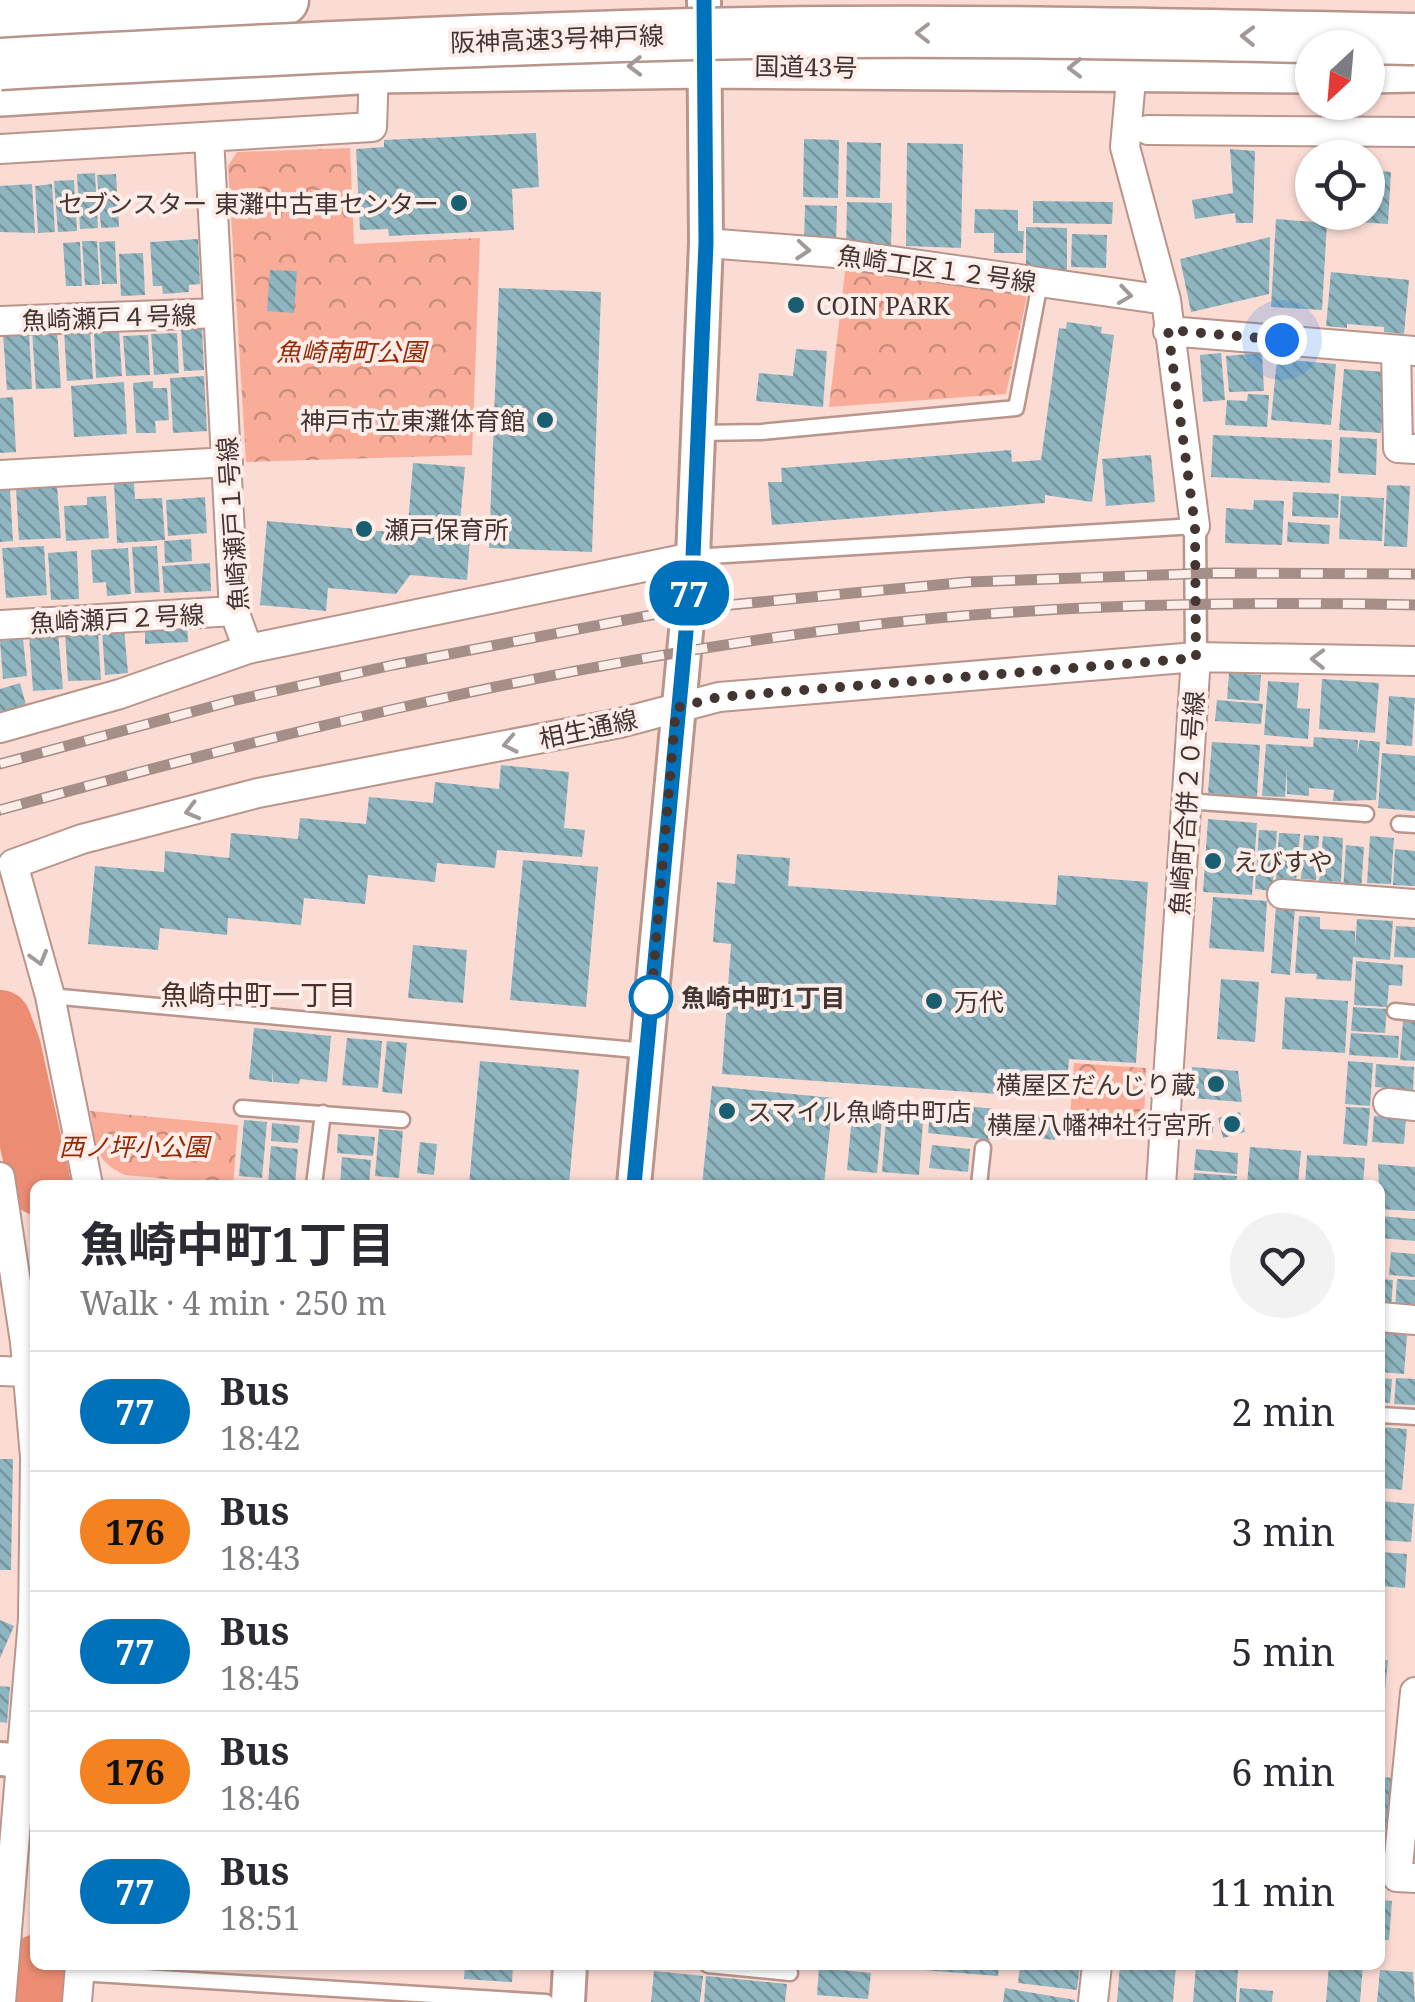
<!DOCTYPE html>
<html lang="en">
<head>
<meta charset="utf-8">
<style>
	:root { --surface:#fff; --page:#f2f2f3; --text:#2b2b33; --muted:#7c7c81; --line:#e1e1e2 }
	body { margin:0; font-family:"Noto Serif","Noto Sans JP",serif; background:var(--page); color:var(--text); height:100vh; display:flex; flex-direction:column; font-size:38px; white-space:nowrap }
	* { box-sizing:border-box; margin:0 }
	p { font-size:32px; color:var(--muted) }
	.icon { flex:none; width:55px; height:55px; fill:none; stroke:currentColor; stroke-width:2; stroke-linecap:round; stroke-linejoin:round }
	.map { position:relative; flex:1; overflow:hidden }
	.side { position:absolute; left:30px; top:1180px; width:1355px; height:790px; display:flex; flex-direction:column; background:var(--surface); border-radius:15px; box-shadow:0 2px 8px #0004 }
	.side>* { flex:none }
	.badge { padding:0 20px; border-radius:32px; font-size:35px; line-height:65px }
	.needle { width:65px; rotate:206deg }
	.buttons { position:absolute; left:1295px; top:30px; display:grid; gap:20px }
	.buttons a { display:grid; place-items:center; width:90px; height:90px; border-radius:50%; background:var(--surface); box-shadow:0 2px 8px #0004; font-size:50px }
	.you { position:absolute; width:50px; height:50px; margin:-25px; border:8px solid #fff; border-radius:50%; background:#1a73e8; box-shadow:0 0 0 15px #1a73e833 }
	.map>.badge { position:absolute; translate:-50% -50%; box-shadow:0 0 0 5px #fff }
	.round { display:grid; place-items:center; flex:none; width:105px; height:105px; border-radius:52px; background:var(--page) }
	.summary { display:flex; align-items:center; justify-content:space-between; height:170px; padding:0 50px }
	h1 { font-size:48px; font-weight:700; line-height:75px }
	ul { padding:0; list-style:none }
	li { display:flex; align-items:center; gap:30px; height:120px; padding:0 50px; border-top:2px solid var(--line) }
	li div { flex:1 }
	li b { display:block; font-size:38px }
	li em { font-style:normal }
	li .badge { min-width:110px; font-weight:700; text-align:center }
	.map>svg:first-child { display:block }
	.park { fill:url(#park-crowns) }
	.lines { fill:none; stroke-linecap:round; stroke-linejoin:round }
	.river { stroke:#eb8c73; stroke-width:62 }
	.building { fill:url(#building-back-hatch) }
	.service-casing { stroke:#b9958c; stroke-width:19 }
	.pedestrian-casing { stroke:#b9958c; stroke-width:25 }
	.minor-casing { stroke:#b9958c; stroke-width:32 }
	.tertiary-casing { stroke:#b9958c; stroke-width:38 }
	.trunk-casing { stroke:#b9958c; stroke-width:50 }
	.motorway-casing { stroke:#b9958c; stroke-width:55 }
	.service { stroke:#fff; stroke-width:14 }
	.pedestrian { stroke:#fff; stroke-width:20 }
	.minor { stroke:#fff; stroke-width:28 }
	.tertiary { stroke:#fff; stroke-width:32 }
	.trunk { stroke:#fff; stroke-width:45 }
	.motorway { stroke:#fff; stroke-width:50 }
	.rail-casing { stroke:#a58e88; stroke-width:11 }
	.rail { stroke:#fdede9; stroke-width:8; stroke-dasharray:22; stroke-linecap:butt }
	.motorway-bridge-casing { stroke:#b9958c; stroke-width:55; stroke-linecap:butt }
	.motorway-bridge { stroke:#fff; stroke-width:50 }
	.oneway { stroke:#a19a98 }
	.line-casing { stroke:#fff; stroke-width:22 }
	.line { stroke:#0072bc; stroke-width:15 }
	.walk { stroke:#433531; stroke-width:10; stroke-dasharray:0 18 }
	.poi-dot { fill:#195f71; stroke:#fdede9; stroke-width:4 }
	.stop-dot { fill:#fff; stroke:#0072bc; stroke-width:5 }
	.labels { text-anchor:middle; dominant-baseline:central; stroke-width:8; stroke-linejoin:round; paint-order:stroke }
	.street-label { font-size:25px; fill:#433531; stroke:#fdede9 }
	.poi-label { font-size:25px; fill:#433531; stroke:#fdede9; text-anchor:start }
	.park-label { font-size:25px; font-style:italic; fill:#962804; stroke:#fdede9 }
	.stop-label { font-size:25px; font-weight:bold; fill:#433531; stroke:#fdede9; text-anchor:start }
	.neighbourhood-label { font-size:28px; fill:#4d3029; stroke:#fdede9 }
</style>
</head>
<body>
<div class="map">
<svg width="1415" height="2002" viewBox="0 0 1415 2002">
	<defs>
		<pattern id="park-crowns" width="20" height="18" patternUnits="userSpaceOnUse" patternTransform="scale(2.5)"><rect width="20" height="18" fill="#f9ad99"/><path d="M2 6a3 3 0 1 1 6 0M12 15a3 3 0 1 1 6 0" fill="none" stroke="#cb8e7d"/></pattern>
		<pattern id="building-back-hatch" width="6" height="6" patternUnits="userSpaceOnUse" patternTransform="scale(2.5)"><rect width="6" height="6" fill="#8eb5c0"/><path d="M-1 5l2 2M0 0l6 6M5-1l2 2" fill="none" stroke="#76949d"/></pattern>
	</defs>
	<rect width="100%" height="100%" fill="#fbdcd4"/>
	<path class="park" d="M350,148L354,244L480,238L472,455L246,462L228,166L237,152Z
		M846,263L1027,296L1006,394L829,407Z
		M1074,1063L1146,1068L1144,1124L1070,1117Z
		M90,1111L238,1125L233,1185L125,1175C93,1161 96,1143 90,1111Z"/>
	<g class="lines">
		<path class="river" d="M0,1021L10,1048L40,1185
			M34,2002L38,1965"/>
	</g>
	<path class="building" d="M536,133L539,187L512,189L514,230L389,236L388,229L360,230L356,149L384,147V140Z
		M804,139L839,140L838,198L803,197Z
		M847,142L881,143L880,198L846,197Z
		M907,143L963,144L961,248L906,246Z
		M1230,149L1255,151L1253,223H1236L1235,213L1195,219L1192,200L1233,193Z
		M1368,170L1391,172L1388,224L1341,221L1342,212H1368Z
		M95,173L98,228L80,229L77,174Z
		M116,174L119,227L101,228L97,175Z
		M74,180L77,231L58,232L54,181Z
		M32,184L35,233L0,232V186Z
		M52,184L55,232L38,233L35,186Z
		M1033,201L1113,202L1112,224L1033,223Z
		M847,202L892,203L891,248L846,247Z
		M805,205L837,206L836,244L804,243Z
		M975,209L1018,210V231H1024L1023,253H994V233H974Z
		M1276,219L1327,223L1322,310L1271,307Z
		M1026,227L1067,228V270L1026,269Z
		M1072,234L1107,235L1106,268L1071,267Z
		M1270,237L1269,294L1191,312L1180,259Z
		M198,239L200,284L189,285V292L163,294L162,286H153L150,242Z
		M82,241H97L100,285H85Z
		M115,241L117,284H102L99,242Z
		M80,242L82,286H66L63,243Z
		M143,253L145,295L121,296L119,254Z
		M270,270L297,271L294,313L267,311Z
		M1331,272L1409,280L1404,334L1384,332V327L1347,324V328L1326,326Z
		M499,288L601,292L592,552L489,548Z
		M1067,322L1102,327L1101,333L1114,335L1092,502L1045,495V503L772,525L768,482H782L781,468L1011,450L1012,462L1041,460L1059,328L1066,329Z
		M202,328L204,370L184,371L181,329Z
		M90,329L93,379L67,381L64,331Z
		M57,330L61,388L36,389L32,331Z
		M119,331L122,376L96,378L94,333Z
		M29,333L32,389L7,390L3,334Z
		M177,333L179,373L154,375L151,334Z
		M148,335L150,375L126,376L123,336Z
		M796,349L827,351L823,407L756,401L759,373L793,376Z
		M1221,353L1225,400L1203,402L1200,355Z
		M1262,353L1264,391L1229,392L1226,356Z
		M1277,359L1336,364L1331,425L1271,420Z
		M1344,369L1386,372L1381,433L1339,430Z
		M204,376L207,431L173,433L170,378Z
		M153,381V388H167L169,420L155,421L156,433H136L133,383Z
		M124,382L127,434L74,437L71,386Z
		M1248,394L1269,395L1267,427L1225,425L1227,400L1247,401Z
		M13,397L16,452L0,453V398Z
		M1213,435L1332,440L1330,483L1211,477Z
		M1340,437L1377,439L1376,475L1338,473Z
		M1151,455L1155,502L1106,506L1102,459Z
		M413,463L465,467L460,522L471,523L467,580L410,575L396,594L328,588L326,611L260,605L267,521L401,533L408,525Z
		M134,483L135,499L162,498L165,540L117,543L114,484Z
		M1387,485L1410,486L1407,547L1384,546Z
		M57,486L61,538L19,540L16,488Z
		M10,489L13,541L0,542V490Z
		M1293,492L1339,494L1338,518L1292,516Z
		M106,496L109,538L66,541L64,506L87,505V497Z
		M1341,496L1384,498L1382,541L1339,539Z
		M205,497L207,533L168,536L166,500Z
		M1254,500L1284,501L1282,545L1225,543L1226,508L1253,510Z
		M1288,522L1330,525L1329,544L1287,542Z
		M191,539L192,561L165,563L164,541Z
		M44,546L47,595L6,598L2,548Z
		M157,546L160,592L135,593L132,547Z
		M128,548L131,594L107,596L106,582L93,583L91,550Z
		M77,551L79,599L51,600L48,553Z
		M210,563L211,591L164,593L162,566Z
		M187,625L188,642L145,644V627Z
		M124,629L128,673L105,675L102,631Z
		M98,631L101,680L68,681L65,633Z
		M58,633L63,689L33,691L29,636Z
		M23,639L27,676L3,679L0,641Z
		M1229,673L1261,675L1259,701L1227,699Z
		M1322,679L1379,683L1375,733L1319,729Z
		M1268,681L1299,683L1297,708L1310,709L1308,739L1264,735Z
		M20,683L26,705L0,713V689Z
		M1389,696L1415,698L1412,746L1386,744Z
		M1217,700L1263,704L1261,724L1215,721Z
		M1314,737L1358,740L1357,754L1360,740L1380,742L1376,800L1333,801L1334,790L1309,788V796L1287,794V768L1285,797L1262,796L1266,744L1313,747Z
		M1212,742L1260,745L1257,797L1208,793Z
		M1382,753L1415,756V811L1378,808Z
		M501,765L569,772L564,828L585,830L582,857L497,850L495,868L437,863L435,882L368,875L365,904L304,898L301,925L228,918L227,935L160,928L158,950L88,944L95,866L164,872L165,851L229,858L231,833L298,839L300,818L366,824L369,797L433,803L435,782L499,789Z
		M1208,819L1257,823L1252,895L1203,892Z
		M1259,830L1277,831L1272,891L1255,889Z
		M1279,833L1300,834L1296,881L1276,880Z
		M1304,835L1319,836L1316,880L1301,879Z
		M1323,836L1343,838L1341,882L1319,881Z
		M1370,836L1394,838L1391,884L1367,883Z
		M1346,845L1364,847L1361,892L1343,891Z
		M1395,849L1415,851V886L1393,885Z
		M737,854L790,858L788,886L1056,905L1058,875L1148,882L1136,1063L1069,1059L1066,1099L722,1074L731,944L713,942L717,882L735,884Z
		M523,860L598,867L586,1007L510,1000Z
		M1213,897L1267,901L1264,952L1209,948Z
		M1276,906L1295,908L1290,975L1271,973Z
		M1299,916L1320,917V929L1355,931V948L1357,919L1393,921L1390,960L1353,957L1351,981L1316,979L1317,974L1295,973Z
		M1396,926L1415,927V958L1394,957Z
		M413,945L467,950L463,1003L408,998Z
		M1356,961L1403,965L1402,986L1389,985L1387,1007L1354,1005Z
		M1221,979L1259,982L1255,1042L1217,1039Z
		M1285,997L1348,1001L1345,1053L1282,1049Z
		M1353,1007L1387,1009L1385,1033L1351,1031Z
		M1403,1021L1415,1022V1061L1400,1060Z
		M254,1028L331,1036L327,1082L300,1079L299,1084L273,1082V1068L272,1082L249,1079Z
		M1351,1033L1399,1036L1398,1058L1349,1055Z
		M347,1038L382,1041L378,1088L342,1085Z
		M387,1041L407,1043L402,1094L382,1092Z
		M480,1061L579,1070L569,1185H469Z
		M1348,1061L1373,1063L1370,1106L1345,1104Z
		M1376,1064L1414,1067L1413,1090L1375,1087Z
		M1192,1067L1238,1071L1242,1102L1191,1098Z
		M712,1086L833,1098L824,1185H702Z
		M931,1102L994,1109L991,1140L928,1133Z
		M853,1105L883,1107L877,1173L847,1170Z
		M887,1105L924,1108L919,1175L882,1172Z
		M1346,1107L1370,1108L1367,1146L1343,1144Z
		M1240,1112L1245,1132L1223,1138L1218,1118Z
		M1192,1113L1214,1115L1213,1133L1190,1131Z
		M1021,1114L1058,1119L1055,1140L1019,1136Z
		M1374,1116L1406,1118L1404,1144L1372,1142Z
		M244,1120L267,1122L262,1178L239,1176Z
		M272,1123L300,1126L298,1143L271,1141Z
		M379,1129L403,1131L399,1178L375,1176Z
		M338,1134L375,1137L373,1156L337,1153Z
		M420,1142L437,1144L434,1175L417,1173Z
		M932,1145L970,1149L968,1172L929,1168Z
		M271,1146L298,1149L295,1185L268,1183Z
		M1250,1147L1301,1151L1298,1185H1247Z
		M1196,1149L1238,1153L1237,1174L1194,1170Z
		M1307,1155L1365,1158L1363,1185H1305Z
		M342,1157L371,1160L369,1185H340Z
		M1378,1164L1415,1167V1211L1380,1209Z
		M1194,1173L1237,1176L1236,1185H1193Z
		M1380,1216L1415,1219V1241L1380,1238Z
		M1391,1252L1415,1254V1277L1389,1275Z
		M1380,1279L1393,1280L1391,1308H1380Z
		M1397,1279L1415,1280V1311L1395,1310Z
		M1380,1332L1407,1335L1404,1374L1380,1372Z
		M1380,1378L1392,1379L1390,1403L1380,1402Z
		M1396,1378L1415,1379V1405L1394,1404Z
		M1380,1427L1407,1429L1402,1490L1380,1488Z
		M0,1459H13L11,1570H0Z
		M1380,1501L1414,1504L1411,1542L1380,1540Z
		M1380,1552L1407,1554L1405,1588L1380,1586Z
		M0,1620L14,1626L0,1658Z
		M1380,1660H1388L1383,1709H1380Z
		M0,1686L10,1687L7,1723L0,1722Z
		M1380,1777L1394,1778L1390,1830L1380,1829Z
		M1380,1900L1392,1901L1389,1940H1380Z
		M465,1965L513,1967L512,1982L464,1979Z
		M898,1965H999L998,1976L898,1968Z
		M1020,1965H1080L1077,1990L1018,1983Z
		M1120,1965H1176L1173,2002H1117Z
		M1196,1965L1238,1969L1236,2002H1193Z
		M1329,1965H1363L1360,2002H1326Z
		M819,1968L871,1973L868,1999L817,1995Z
		M1380,1970L1413,1972L1415,2002H1377Z
		M654,1971L703,1976L700,2002H651Z
		M706,1976L787,1984L785,2002H704Z
		M1005,1988L1075,2000V2002H1003Z
		M1240,1988L1273,1991L1272,2002H1239Z"/>
	<g class="lines">
		<defs>
			<path id="service" d="M699,433L761,432L1016,408L1040,283
				M693,557L1195,526
				M1186,801L1366,814
				M1399,824L1415,825
				M50,996L647,1051
				M1395,1011L1415,1013
				M242,1108L402,1120
				M314,1185L323,1113
				M979,1185L983,1148
				M1380,1415L1415,1417
				M708,1965L790,1973
				M79,1973L546,2002"/>
			<path id="pedestrian" d="M1195,526L1196,657"/>
			<path id="minor" d="M1132,68L1125,147L1166,300L1195,526
				M1148,130L1415,132
				M0,149L372,127L374,70
				M706,243L836,253L1166,300
				M0,321L218,313
				M1168,331L1415,351
				M1396,350L1398,448L1415,449
				M0,475L228,462
				M0,625L234,611
				M248,649L693,557
				M0,728L120,694L248,649L234,611L209,137
				M1282,894L1415,904
				M1388,1103L1415,1106
				M0,1177L25,1342L35,1457
				M88,1185L50,996L13,864L82,839L258,793L620,723L719,697L1196,657L1415,661
				M1161,1185L1196,657
				M1380,1317L1415,1320
				M0,1371L27,1372
				M1415,1692L1397,1877L1415,1878
				M1,2002L33,1619L35,1462
				M77,2002L80,1965
				M1093,2002L1097,1965"/>
			<path id="tertiary" d="M634,1185L693,557L706,243L704,0
				M0,1759L35,1762
				M568,2002L570,1965"/>
			<path id="trunk" d="M1368,70L1415,69
				M0,93L374,70L706,65L1312,70"/>
			<path id="motorway" d="M0,15L283,0"/>
		</defs>
		<use href="#service" class="service-casing"/>
		<use href="#pedestrian" class="pedestrian-casing"/>
		<use href="#minor" class="minor-casing"/>
		<use href="#tertiary" class="tertiary-casing"/>
		<use href="#trunk" class="trunk-casing"/>
		<use href="#motorway" class="motorway-casing"/>
		<use href="#service" class="service"/>
		<use href="#pedestrian" class="pedestrian"/>
		<use href="#minor" class="minor"/>
		<use href="#tertiary" class="tertiary"/>
		<use href="#trunk" class="trunk"/>
		<use href="#motorway" class="motorway"/>
		<defs>
			<path id="rail" d="M0,764L236,700L393,665L677,610L968,582L1214,573L1415,574
				M0,810C288,730 581,658 879,624C1056,604 1237,601 1415,605"/>
		</defs>
		<use href="#rail" class="rail-casing"/>
		<use href="#rail" class="rail"/>
		<defs>
			<path id="motorway-bridge" d="M0,64C219,52 438,41 658,35C910,28 1163,34 1415,39"/>
		</defs>
		<use href="#motorway-bridge" class="motorway-bridge-casing"/>
		<use href="#motorway-bridge" class="motorway-bridge"/>
	</g>
	<defs><path id="oneway-chevron" d="M-2-3.5L2.5 0L-2 3.5" fill="none" stroke-width="1.6" stroke-linecap="round" stroke-linejoin="round" transform="scale(2.5)"/></defs>
	<g class="oneway">
		<use href="#oneway-chevron" transform="translate(923 33) rotate(180)"/>
		<use href="#oneway-chevron" transform="translate(1248 36) rotate(-179)"/>
		<use href="#oneway-chevron" transform="translate(635 66) rotate(179)"/>
		<use href="#oneway-chevron" transform="translate(1075 68) rotate(179)"/>
		<use href="#oneway-chevron" transform="translate(803 250) rotate(5)"/>
		<use href="#oneway-chevron" transform="translate(1125 295) rotate(8)"/>
		<use href="#oneway-chevron" transform="translate(1318 659) rotate(-179)"/>
		<use href="#oneway-chevron" transform="translate(510 744) rotate(169)"/>
		<use href="#oneway-chevron" transform="translate(192 811) rotate(165)"/>
		<use href="#oneway-chevron" transform="translate(39 958) rotate(74)"/>
	</g>
	<g class="lines">
		<defs>
			<path id="line" d="M634,1185L693,557L706,243L704,0"/>
		</defs>
		<use href="#line" class="line-casing"/>
		<use href="#line" class="line"/>
		<path class="walk" d="M651,997L650,1012L676,708L719,697L1196,658L1195,526L1168,330L1282,340"/>
	</g>
	<g class="poi-dot">
		<circle cx="459" cy="203" r="10"/>
		<circle cx="796" cy="305" r="10"/>
		<circle cx="545" cy="420" r="10"/>
		<circle cx="364" cy="529" r="10"/>
		<circle cx="1213" cy="861" r="10"/>
		<circle cx="934" cy="1001" r="10"/>
		<circle cx="1216" cy="1084" r="10"/>
		<circle cx="727" cy="1111" r="10"/>
		<circle cx="1232" cy="1124" r="10"/>
	</g>
	<circle class="stop-dot" cx="651" cy="997" r="20"/>
	<g class="labels">
		<g class="street-label">
			<text transform="translate(557 38) rotate(-2)">阪神高速3号神戸線</text>
			<text transform="translate(806 66) rotate(1)">国道43号</text>
			<text transform="translate(937 268) rotate(8)">魚崎工区１２号線</text>
			<text transform="translate(109 317) rotate(-2)">魚崎瀬戸４号線</text>
			<text transform="translate(232 524) rotate(-94)">魚崎瀬戸１号線</text>
			<text transform="translate(117 618) rotate(-3)">魚崎瀬戸２号線</text>
			<text transform="translate(588 728) rotate(-12)">相生通線</text>
			<text transform="translate(1186 803) rotate(-86)">魚崎町合併２０号線</text>
		</g>
		<g class="poi-label">
			<text x="439" y="203" text-anchor="end">セブンスター 東灘中古車センター</text>
			<text x="816" y="305">COIN PARK</text>
			<text x="525" y="420" text-anchor="end">神戸市立東灘体育館</text>
			<text x="384" y="529">瀬戸保育所</text>
			<text x="1233" y="861">えびすや</text>
			<text x="954" y="1001">万代</text>
			<text x="1196" y="1084" text-anchor="end">横屋区だんじり蔵</text>
			<text x="747" y="1111">スマイル魚崎中町店</text>
			<text x="1212" y="1124" text-anchor="end">横屋八幡神社行宮所</text>
		</g>
		<g class="park-label">
			<text x="351" y="351">魚崎南町公園</text>
			<text x="134" y="1146">西ノ坪小公園</text>
		</g>
		<g class="stop-label">
			<text x="681" y="997">魚崎中町1丁目</text>
		</g>
		<g class="neighbourhood-label">
			<text x="258" y="994">魚崎中町一丁目</text>
		</g>
	</g>
</svg>
<div class="buttons">
<a><svg class="needle" viewBox="-14 -14 28 28"><path d="M0-13l5 13h-10z" fill="#e53935"/><path d="M0 13l5-13h-10z" fill="#7c7c81"/></svg></a>
<a><svg class="icon" aria-label="locate" viewBox="0 0 24 24"><circle cx="12" cy="12" r="6"/><path d="M12 2v4M12 18v4M2 12h4M18 12h4"/></svg></a>
</div>
<div class="you" style="left:1282px;top:340px"></div>
<b class="badge" style="left:689px;top:593px;background:#0072bc;color:#fff">77</b>
<section class="side">
<div class="summary"><div><h1>魚崎中町1丁目</h1><p>Walk · 4 min · 250 m</p></div><a class="round"><svg class="icon" aria-label="heart" viewBox="0 0 24 24"><path d="M12 20l-8-8c-3-5 5-10 8-4 3-6 11-1 8 4z"/></svg></a></div>
<ul>
<li><span class="badge" style="background:#0072bc;color:#fff">77</span><div><b>Bus</b><p>18:42</p></div><em>2 min</em></li>
<li><span class="badge" style="background:#f58220;color:#111">176</span><div><b>Bus</b><p>18:43</p></div><em>3 min</em></li>
<li><span class="badge" style="background:#0072bc;color:#fff">77</span><div><b>Bus</b><p>18:45</p></div><em>5 min</em></li>
<li><span class="badge" style="background:#f58220;color:#111">176</span><div><b>Bus</b><p>18:46</p></div><em>6 min</em></li>
<li><span class="badge" style="background:#0072bc;color:#fff">77</span><div><b>Bus</b><p>18:51</p></div><em>11 min</em></li>
</ul>
</section>
</div>
</body>
</html>
